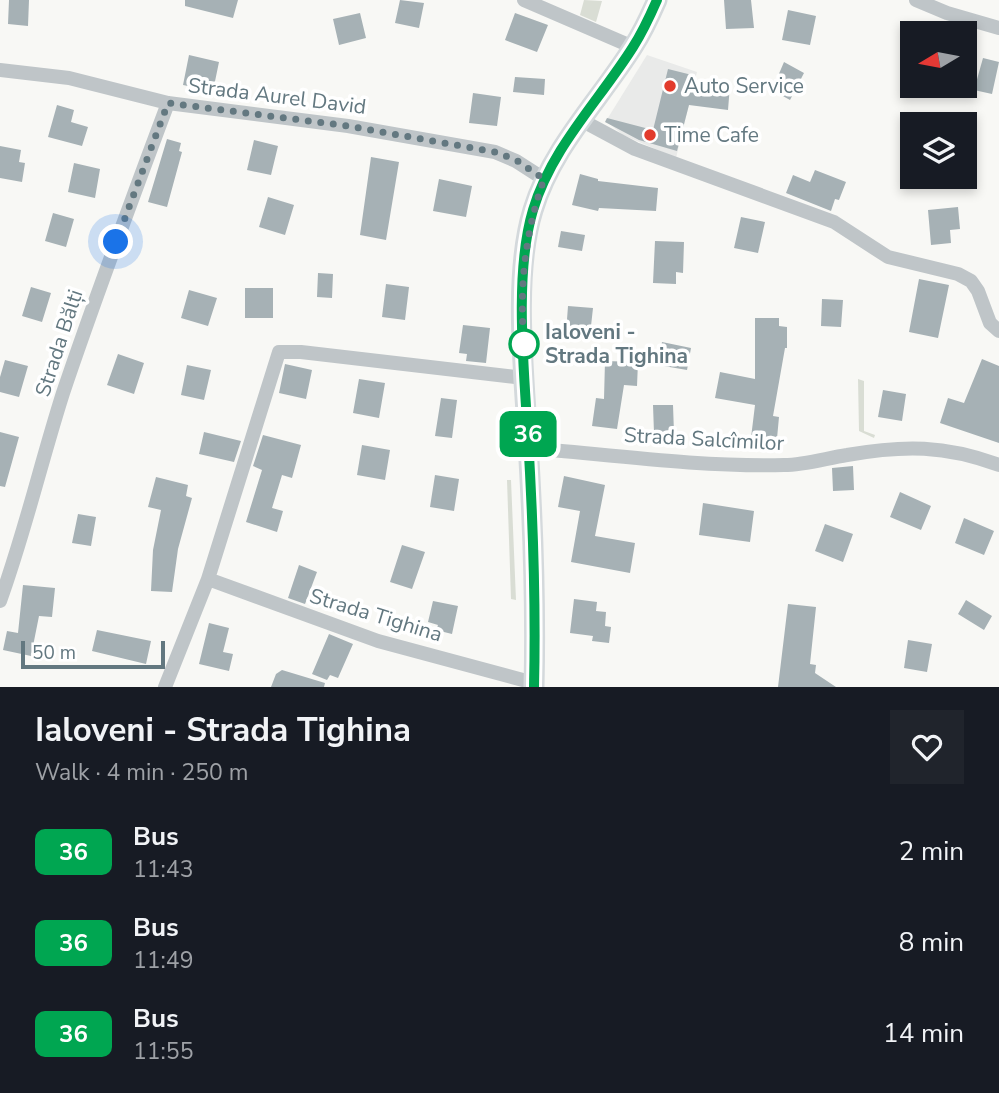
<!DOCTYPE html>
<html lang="en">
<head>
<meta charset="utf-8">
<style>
	:root { --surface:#171b24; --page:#20242c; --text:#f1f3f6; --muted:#9ea1a6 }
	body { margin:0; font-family:"Nunito Sans",sans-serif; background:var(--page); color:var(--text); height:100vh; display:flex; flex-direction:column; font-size:26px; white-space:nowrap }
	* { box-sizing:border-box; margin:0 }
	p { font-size:23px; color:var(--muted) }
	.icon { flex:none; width:38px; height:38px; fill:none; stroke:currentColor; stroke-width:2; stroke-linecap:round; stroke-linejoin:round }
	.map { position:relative; height:687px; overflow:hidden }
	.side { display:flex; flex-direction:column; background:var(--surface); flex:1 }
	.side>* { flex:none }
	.badge { padding:0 14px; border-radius:10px; font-size:24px; line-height:46px }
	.needle { width:46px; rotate:260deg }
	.buttons { position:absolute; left:900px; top:21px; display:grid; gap:14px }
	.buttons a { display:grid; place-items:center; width:77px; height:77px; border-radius:0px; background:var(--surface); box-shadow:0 4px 10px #0003; font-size:35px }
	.scale { position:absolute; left:21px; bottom:18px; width:144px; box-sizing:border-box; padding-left:7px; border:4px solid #637880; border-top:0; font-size:19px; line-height:24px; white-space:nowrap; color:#637880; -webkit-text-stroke:5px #fff; paint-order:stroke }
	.you { position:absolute; width:35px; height:35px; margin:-18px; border:5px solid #fff; border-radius:50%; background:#1a73e8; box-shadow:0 0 0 10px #1a73e833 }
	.map>.badge { position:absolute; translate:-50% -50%; box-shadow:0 0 0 4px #fff }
	.round { display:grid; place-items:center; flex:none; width:74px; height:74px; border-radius:0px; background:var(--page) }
	.overview { display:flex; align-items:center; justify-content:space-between; height:119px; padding:0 35px }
	h1 { font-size:33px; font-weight:700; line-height:52px }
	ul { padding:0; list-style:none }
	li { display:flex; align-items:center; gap:21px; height:91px; padding:0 35px }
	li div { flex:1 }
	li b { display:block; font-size:26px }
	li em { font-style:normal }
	li .badge { min-width:77px; font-weight:700; text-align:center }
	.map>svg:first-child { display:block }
	.built { fill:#e9eae9 }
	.green { fill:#d9ddd4 }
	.building { fill:#a6b1b5 }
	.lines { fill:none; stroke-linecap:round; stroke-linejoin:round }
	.minor { stroke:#bfc5c8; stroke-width:14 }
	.secondary { stroke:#d4d9dc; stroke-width:21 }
	.line-casing { stroke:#fff; stroke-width:16 }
	.line { stroke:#00a651; stroke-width:10 }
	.walk { stroke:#637880; stroke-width:7; stroke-dasharray:0 12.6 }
	.poi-dot { fill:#e23b2c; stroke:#fff; stroke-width:2.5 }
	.stop-dot { fill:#fff; stroke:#00a651; stroke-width:3.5 }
	.labels { text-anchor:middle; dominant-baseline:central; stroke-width:7; stroke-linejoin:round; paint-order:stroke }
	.poi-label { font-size:21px; fill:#637880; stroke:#fff; text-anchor:start }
	.street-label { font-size:21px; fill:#637880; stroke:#fff }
	.stop-label { font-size:21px; font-weight:bold; fill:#637880; stroke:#fff; text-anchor:start }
</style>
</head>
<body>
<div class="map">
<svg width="999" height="687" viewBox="0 0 999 687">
	<rect width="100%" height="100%" fill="#f8f8f5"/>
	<path class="built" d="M647,55L697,72L676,158L623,135L606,121Z"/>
	<path class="green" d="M584,0L602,1L596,22L580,15Z
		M858,379L864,381V431L875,435L874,438L859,431Z
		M507,480H511L516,600L511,599Z"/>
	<path class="building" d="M9,0H29L28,26L8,24Z
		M185,0H238L233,18L185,6Z
		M400,0L424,3L419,28L395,23Z
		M724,0H751L754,28L726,29Z
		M788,10L816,16L810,45L782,40Z
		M360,13L366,38L339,45L333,19Z
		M515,13L548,25L537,52L505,40Z
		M189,55L219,62L213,91L183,85Z
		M983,58L999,62L992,94L974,90Z
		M784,62L804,73L790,100L772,90Z
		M668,69L696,76L694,82L730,85L728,110L689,105L677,151L639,140L605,122L607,118L653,130Z
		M515,77L545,79L544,95L513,92Z
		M473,93L501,97L497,126L469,123Z
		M57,105L74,110L71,122L88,127L82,146L48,137Z
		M167,139L181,143L179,151L182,152L167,207L148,202Z
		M254,140L278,146L271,175L247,170Z
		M0,146L21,150L19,162L25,163L22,182L0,178Z
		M371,157L399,162L386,240L360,235Z
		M74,163L100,169L95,198L68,192Z
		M815,170L846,182L839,200L835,199L831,211L786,193L793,175L810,182Z
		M580,174L598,179V181L658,188L656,211L599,208L598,211L572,205Z
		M439,179L472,186L466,217L433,211Z
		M268,197L294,205L285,235L259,227Z
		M958,207L960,229L950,230L951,243L931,245L928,210Z
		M53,213L74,219L66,247L45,241Z
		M741,217L765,222L758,253L734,248Z
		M561,231L585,235L582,251L558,247Z
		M655,241L684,242L683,273L676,272V284L653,283Z
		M318,273L333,274L332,298L317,297Z
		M919,279L949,285L938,338L909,332Z
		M386,284L409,287L405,320L382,317Z
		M31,287L51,293L42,322L22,316Z
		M245,288H273V318H245Z
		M189,290L217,298L208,326L181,318Z
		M822,299L843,300L841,327L821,326Z
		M568,306L593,308L590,335L566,333Z
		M755,318H779V326L787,327V348H785L773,416L779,417L776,449L750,446L755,405L715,398L720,372L755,379Z
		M463,325L490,328L486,363L466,361L467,354L459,353Z
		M662,342L691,348L687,370L658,365Z
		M118,354L144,363L134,394L107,385Z
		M982,359L999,366V443L940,423L948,398L964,403Z
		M5,360L28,366L19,397L0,392V377Z
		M605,361L638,362L637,386L624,385L617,429L592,426L596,398L604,399Z
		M285,364L312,370L306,399L279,393Z
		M187,365L211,370L204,400L181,395Z
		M359,379L385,383L379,418L353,413Z
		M883,390L906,394L902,421L878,417Z
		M441,398L457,400L452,438L435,436Z
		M653,405H673L674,433H654Z
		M0,432L19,437L5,487L0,486Z
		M204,432L241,441L234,462L199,454Z
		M263,435L301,445L292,478L282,475L272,508L283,511L277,532L246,522L262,470L253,466Z
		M362,445L390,450L385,480L357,475Z
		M853,466L854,490L833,491L832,468Z
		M435,475L459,479L454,511L430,507Z
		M564,476L605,485L595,536L635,543L630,573L571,562L580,511L558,507Z
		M156,477L188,485L186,496L192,498L178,549L172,592L151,591L153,550L161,510L148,507Z
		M900,492L931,506L921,530L890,517Z
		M703,503L754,511L750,542L699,535Z
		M78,514L96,517L91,546L72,543Z
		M964,518L994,531L984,555L955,543Z
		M825,524L853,534L843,562L815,551Z
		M402,545L425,552L412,589L390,582Z
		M299,565L317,572L305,604L288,598Z
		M23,585L55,588L52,617L39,616L31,656L3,650L7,631L18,633Z
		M574,599L597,602L596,611L606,612L605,626L611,627L609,643L592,641L593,636L570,633Z
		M966,600L992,616L984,630L958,614Z
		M433,601L458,606L452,634L436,630L438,625L428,622Z
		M788,604L816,607L810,664L816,665L815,673L836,687H778Z
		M209,623L229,628L223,652L233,654L229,671L199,664Z
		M97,630L151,641L146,664L92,651Z
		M329,634L353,644L338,678L330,675L327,680L312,674Z
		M908,640L932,644L927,672L904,668Z
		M282,670L325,683L324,687H271L276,674Z"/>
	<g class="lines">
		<path class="minor" d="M524,0L633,47
			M916,0L947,13L999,28
			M0,70L69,78L168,103L348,126L495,152L516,161L544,179
			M581,120L635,149L834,222L888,257L958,274L971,281L978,291L990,323L999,331
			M529,448C613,455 699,467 784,465C805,465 827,458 847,455C904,445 945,445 999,465
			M208,579L378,641L534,683
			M0,601C25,532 41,462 63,393C96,295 132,199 168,103
			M165,687L208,579L279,352H301L524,378"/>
		<path class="secondary" d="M534,687C536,606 533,524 528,443C524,374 513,274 533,210C552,147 599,101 633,47C642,33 650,16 657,0"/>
	</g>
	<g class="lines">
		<defs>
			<path id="line" d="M534,687C536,604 533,520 528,437C524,370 514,273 533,210C552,147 599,101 633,47C642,33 650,16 657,0"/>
		</defs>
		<use href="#line" class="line-casing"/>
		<use href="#line" class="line"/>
		<path class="walk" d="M116,242L168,103L348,126L495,152L516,160L544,179C525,232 519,289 524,344"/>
	</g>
	<g class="poi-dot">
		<circle cx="670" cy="86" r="7"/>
		<circle cx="650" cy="135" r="7"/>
	</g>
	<circle class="stop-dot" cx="524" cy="344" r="14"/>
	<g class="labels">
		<g class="poi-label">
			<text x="684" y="86">Auto Service</text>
			<text x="664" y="135">Time Cafe</text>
		</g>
		<g class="street-label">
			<text transform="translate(277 96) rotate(7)">Strada Aurel David</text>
			<text transform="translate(59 343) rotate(-72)">Strada Bălți</text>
			<text transform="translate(704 439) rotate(3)">Strada Salcîmilor</text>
			<text transform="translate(376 615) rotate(17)">Strada Tighina</text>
		</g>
		<g class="stop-label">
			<text x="545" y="332">Ialoveni -<tspan x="545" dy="24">Strada Tighina</tspan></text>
		</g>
	</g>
</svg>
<div class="buttons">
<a><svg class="needle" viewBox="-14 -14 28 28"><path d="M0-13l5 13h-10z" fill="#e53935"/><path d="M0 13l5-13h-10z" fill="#9ea1a6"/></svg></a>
<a><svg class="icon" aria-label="layers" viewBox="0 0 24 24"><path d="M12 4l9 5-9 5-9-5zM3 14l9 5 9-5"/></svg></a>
</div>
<div class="scale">50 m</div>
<div class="you" style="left:116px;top:242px"></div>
<b class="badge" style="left:528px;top:434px;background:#00a651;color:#fff">36</b>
</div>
<section class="side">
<div class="overview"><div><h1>Ialoveni - Strada Tighina</h1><p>Walk · 4 min · 250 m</p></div><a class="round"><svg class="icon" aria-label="heart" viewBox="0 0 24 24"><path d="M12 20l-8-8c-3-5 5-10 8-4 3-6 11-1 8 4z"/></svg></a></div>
<ul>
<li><span class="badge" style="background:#00a651;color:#fff">36</span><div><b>Bus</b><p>11:43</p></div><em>2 min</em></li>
<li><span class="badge" style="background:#00a651;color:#fff">36</span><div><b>Bus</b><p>11:49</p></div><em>8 min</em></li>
<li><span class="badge" style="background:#00a651;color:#fff">36</span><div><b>Bus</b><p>11:55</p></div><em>14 min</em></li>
</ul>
</section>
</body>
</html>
